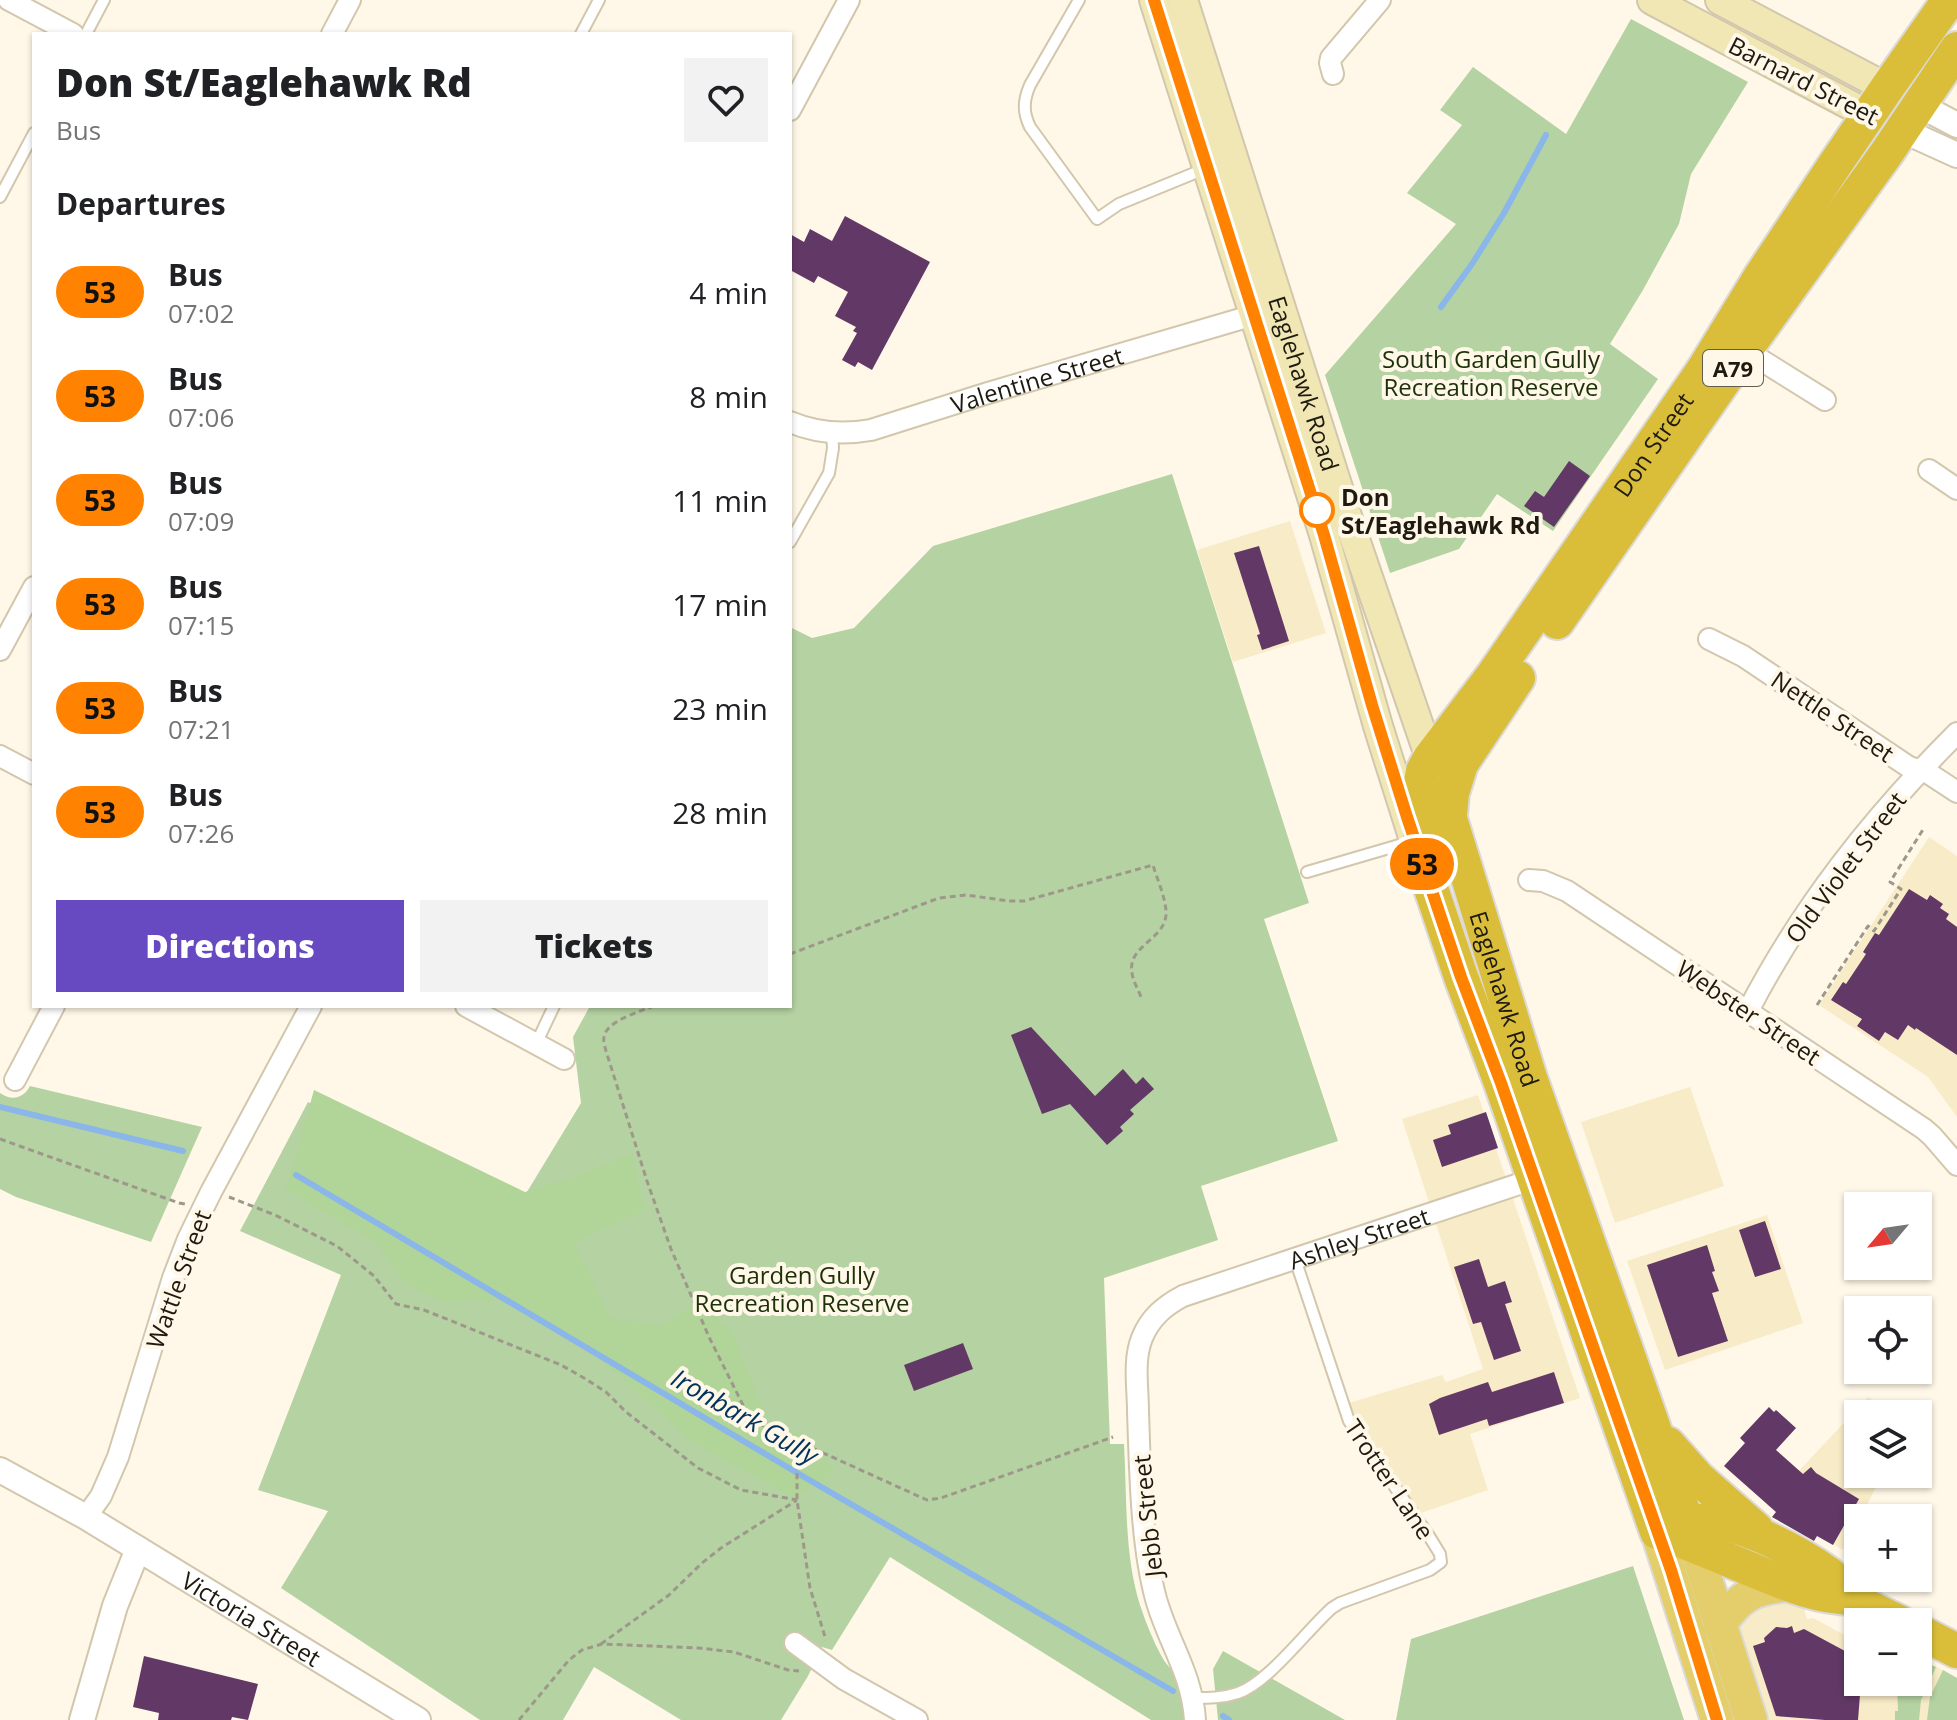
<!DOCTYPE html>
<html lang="en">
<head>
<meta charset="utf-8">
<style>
	:root { --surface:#fff; --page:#f2f2f2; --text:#202124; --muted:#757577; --accent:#6749c2 }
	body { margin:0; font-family:"Open Sans",sans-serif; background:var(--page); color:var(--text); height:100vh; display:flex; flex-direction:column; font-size:30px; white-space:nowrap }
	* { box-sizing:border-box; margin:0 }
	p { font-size:26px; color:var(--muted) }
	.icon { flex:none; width:44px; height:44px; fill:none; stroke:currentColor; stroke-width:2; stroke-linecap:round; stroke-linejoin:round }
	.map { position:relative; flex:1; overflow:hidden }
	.drawer { position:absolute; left:32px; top:32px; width:760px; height:976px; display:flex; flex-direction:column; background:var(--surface); border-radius:0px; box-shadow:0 2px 6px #0004 }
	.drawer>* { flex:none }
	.badge { padding:0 16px; border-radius:26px; font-size:28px; line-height:52px }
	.needle { width:52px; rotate:241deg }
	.fabs { position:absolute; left:1844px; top:1192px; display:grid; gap:16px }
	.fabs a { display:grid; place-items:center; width:88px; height:88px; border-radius:0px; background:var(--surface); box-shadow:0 2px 6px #0004; font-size:40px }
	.map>.badge { position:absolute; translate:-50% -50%; box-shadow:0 0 0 4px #fff }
	h2 { padding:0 24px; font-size:30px; line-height:72px }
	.round { display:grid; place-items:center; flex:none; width:84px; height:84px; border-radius:0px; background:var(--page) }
	.head { display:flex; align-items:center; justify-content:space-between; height:136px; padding:0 24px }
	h1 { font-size:38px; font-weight:800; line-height:60px }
	.cta { display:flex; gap:16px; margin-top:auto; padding:16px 24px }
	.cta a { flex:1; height:92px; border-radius:0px; background:var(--accent); color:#fff; font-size:32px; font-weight:800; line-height:92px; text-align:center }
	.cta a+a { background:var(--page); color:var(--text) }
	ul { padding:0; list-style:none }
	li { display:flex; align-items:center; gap:24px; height:104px; padding:0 24px }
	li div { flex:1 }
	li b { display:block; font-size:30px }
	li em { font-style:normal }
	li .badge { min-width:88px; font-weight:700; text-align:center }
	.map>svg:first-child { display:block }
	.built { fill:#f8ebc7 }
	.green { fill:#b5d2a2 }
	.forest { fill:#b1d499 }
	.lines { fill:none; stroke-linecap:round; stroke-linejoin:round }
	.stream { stroke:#8ab6e9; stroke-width:6 }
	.building { fill:#623966 }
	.service-casing { stroke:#d2c7ac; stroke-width:14 }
	.minor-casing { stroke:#d2c7ac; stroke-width:24 }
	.tertiary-casing { stroke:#d2c7ac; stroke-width:28 }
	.secondary-casing { stroke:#d2c7ac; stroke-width:32 }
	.primary-casing { stroke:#dbdad9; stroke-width:36 }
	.trunk-casing { stroke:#dbdad9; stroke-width:38 }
	.path { stroke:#9d988a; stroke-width:3; stroke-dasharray:6 4; stroke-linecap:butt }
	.service { stroke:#fff; stroke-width:10 }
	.minor { stroke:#fff; stroke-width:20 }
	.tertiary { stroke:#fff; stroke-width:24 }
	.secondary { stroke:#f1e7b5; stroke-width:28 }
	.primary { stroke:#e3ce6b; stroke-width:32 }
	.trunk { stroke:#dabe3a; stroke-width:34 }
	.line-casing { stroke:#fff; stroke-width:18 }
	.line { stroke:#ff8200; stroke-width:12 }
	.stop-dot { fill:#fff; stroke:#ff8200; stroke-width:4 }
	.labels { text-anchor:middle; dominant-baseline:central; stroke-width:8; stroke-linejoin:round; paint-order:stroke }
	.shield { fill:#fff8e8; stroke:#625d51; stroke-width:2 }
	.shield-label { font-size:22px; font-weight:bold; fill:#1e1a10 }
	.street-label { font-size:24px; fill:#1e1a10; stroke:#fff8e8 }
	.park-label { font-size:24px; fill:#1c3107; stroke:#fff8e8 }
	.stop-label { font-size:24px; font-weight:bold; fill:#1e1a10; stroke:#fff8e8; text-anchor:start }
	.water-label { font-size:26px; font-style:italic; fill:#01325f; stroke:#fff8e8 }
</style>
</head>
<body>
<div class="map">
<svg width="1957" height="1720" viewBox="0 0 1957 1720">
	<rect width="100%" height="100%" fill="#fff8e8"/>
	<path class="built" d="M1290,521L1326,633L1233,662L1197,550Z
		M1929,837L1957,856V1117L1928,1077L1819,1005Z
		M1690,1087L1724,1186L1615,1223L1581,1122Z
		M1478,1095L1580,1398L1470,1434L1488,1490L1421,1513L1360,1428L1349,1403L1442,1375L1446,1382L1483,1369L1402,1119Z
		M1767,1215L1803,1323L1665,1370L1627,1261Z
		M1868,1397L1896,1414H1858V1474H1883L1860,1518H1858V1522L1843,1550L1767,1505Z
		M1801,1599L1807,1619L1813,1618L1858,1642V1682H1918V1660L1933,1665L1957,1678V1720H1763L1733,1627L1749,1603Z"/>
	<path class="green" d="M1631,19L1748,82L1691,174L1679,224L1643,290L1610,344L1658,379L1553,531L1497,494L1459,549L1390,573L1325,375L1456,224L1407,193L1462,125L1440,110L1473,67L1566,134Z
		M1172,474L1309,903L1264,919L1338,1141L1201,1186L1218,1240L1104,1278L1110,1444H1124C1127,1497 1124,1554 1140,1605C1146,1623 1153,1641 1162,1657C1165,1663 1170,1667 1173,1672C1182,1685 1184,1705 1185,1720H1151L890,1557L832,1650L822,1647L808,1676L781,1720H681L594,1667L563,1720H480L281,1588L328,1511L258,1490L341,1275L240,1231L308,1102L516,1210L581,1103L573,1037L590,1006H790V632L792,628L812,638L854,628L933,546Z
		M30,1086L202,1127L151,1242L16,1197L0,1189V1093C11,1101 23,1099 30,1086Z
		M1633,1566L1684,1720H1396L1411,1639Z
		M1223,1651L1345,1720H1218L1213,1669Z
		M1918,1660L1936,1667L1921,1700L1919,1720H1895V1711H1898L1897,1682H1918Z
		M1943,1670L1957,1678V1720H1927L1930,1697Z"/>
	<path class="forest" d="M314,1090L525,1192L583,1174L632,1153L644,1210L574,1243L611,1318L661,1326L696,1303L732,1331L769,1426L805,1434L836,1473L793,1497L692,1442L583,1344L499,1300L442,1301L405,1283L375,1242L286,1190Z"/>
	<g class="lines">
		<path class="stream" d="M1441,307L1472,264L1504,213L1546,135
			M0,1107L183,1151
			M296,1175L799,1474L1173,1691
			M1223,1716L1229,1720"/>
	</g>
	<path class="building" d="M845,216L930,262L872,370L858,362L855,367L842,360L857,333L853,331L856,327L835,316L848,292L818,276L814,283L790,270V234L804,242L810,229L832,241Z
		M1569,461L1590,476L1554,527L1524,506L1535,491L1544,497Z
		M1259,546L1289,641L1262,650L1257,635L1260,634L1234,553Z
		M1909,889L1927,900L1930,895L1943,904L1940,908L1949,914L1946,919L1957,927V1055L1916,1028L1915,1030L1908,1025L1898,1040L1885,1032L1879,1041L1857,1026L1862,1019L1831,1000L1843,982L1846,984L1866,954L1863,952L1875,933L1879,935Z
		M1031,1027L1095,1096L1123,1069L1136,1084L1143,1077L1154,1089L1130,1110L1134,1114L1120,1127L1123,1131L1107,1145L1070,1104L1042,1114L1011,1035Z
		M1486,1112L1498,1148L1442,1167L1433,1140L1451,1134L1448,1125Z
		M1765,1221L1781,1269L1755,1277L1739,1230Z
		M1707,1245L1715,1271L1712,1272L1719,1291L1712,1293L1728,1341L1678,1357L1647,1265Z
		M1479,1259L1488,1287L1505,1281L1512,1302L1505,1304L1521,1351L1494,1360L1481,1322L1473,1324L1454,1267Z
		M963,1343L973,1369L914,1391L904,1365Z
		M1554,1372L1564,1403L1489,1426L1487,1419L1439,1435L1429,1404L1440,1398L1488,1382L1492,1392Z
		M1769,1407L1774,1412L1776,1410L1796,1428L1776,1450L1803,1474L1811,1467L1816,1473L1859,1499L1833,1545L1817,1536L1814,1541L1772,1517L1776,1512L1724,1466L1745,1443L1740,1438Z
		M1792,1626L1794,1633L1804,1629L1858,1658V1682H1861L1858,1720H1825L1776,1716L1753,1646L1765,1642L1764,1638L1776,1627L1787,1628Z
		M144,1656L258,1684L248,1720L232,1717L231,1720H158L159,1713L133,1707Z"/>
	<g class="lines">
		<defs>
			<path id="service" d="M1079,0L1030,85C1023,101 1023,112 1030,127L1097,219L1119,204L1207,168
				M86,34L104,0
				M581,34L599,0
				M0,197L34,133
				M790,542L829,473L833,448L832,432
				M1307,872L1413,841
				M536,1044L554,1006
				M1193,1698C1208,1698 1223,1698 1238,1693C1269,1682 1306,1631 1332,1608L1340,1603L1430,1570L1441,1562L1440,1554L1429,1536L1349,1421L1295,1259"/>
			<g id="minor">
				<path d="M9,0L73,34"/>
				<path d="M332,34L350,0"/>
				<path d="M1333,74L1330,63L1331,58L1380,0"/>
				<path d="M790,110L849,0"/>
				<path d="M1745,350L1825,400"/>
				<path id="s1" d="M790,422C816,433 843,435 871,430L988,393L1254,315"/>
				<path d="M1929,470L1957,489"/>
				<path d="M1709,639L1743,656L1909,767L1928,773L1957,792"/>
				<path d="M0,650L34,587"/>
				<path d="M0,756L34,774"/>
				<path d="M1529,880L1543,881L1567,891L1924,1129L1932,1136L1957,1165"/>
				<path d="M466,1006L564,1059"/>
				<path d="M1748,1011C1803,905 1873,817 1957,733"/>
				<path d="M15,1080L54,1006"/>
				<path d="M86,1517L101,1496L118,1457L173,1278L188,1239L211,1192L311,1006"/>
				<path d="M795,1643L844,1679L917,1720"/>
				<path id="s2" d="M1195,1720C1192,1673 1168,1642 1156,1599C1141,1544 1140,1469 1138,1411C1138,1388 1133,1360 1142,1338C1150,1318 1164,1306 1183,1296L1534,1179"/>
			</g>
			<g id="tertiary">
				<path d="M1919,105L1957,125"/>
				<path d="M1902,130L1957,155"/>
				<path id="s3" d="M0,1470L86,1517L418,1720"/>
				<path d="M82,1720L115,1606L138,1549"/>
			</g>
			<g id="secondary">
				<path d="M1154,0L1324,535L1378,726L1414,840"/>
				<path id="s4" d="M1183,0L1347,516L1430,758"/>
				<path d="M1652,0L1869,115"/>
				<path d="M1720,0L1887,88"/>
			</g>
			<path id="primary" d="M1657,1532L1717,1720
				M1695,1545L1751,1720
				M1720,1625C1740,1595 1753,1589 1789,1585"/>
			<g id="trunk">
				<path d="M1557,622L1745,350L1886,154L1957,49"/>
				<path id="s5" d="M1443,796L1530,1078L1695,1545"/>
				<path d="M1450,815L1452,793L1461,764L1518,678"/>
				<path d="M1668,1444L1698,1478L1756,1529"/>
				<path d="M1668,1526C1682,1523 1697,1520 1711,1521C1747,1525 1800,1553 1829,1574C1839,1582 1845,1593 1855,1600C1869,1608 1885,1615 1899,1622"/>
				<path id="s6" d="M1852,1598C1815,1597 1784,1583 1750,1569C1719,1556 1689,1543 1657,1532L1501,1083L1461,977L1420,856V787L1423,771L1430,758L1494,674L1704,369L1761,276L1836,163L1887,88L1949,0"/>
				<path d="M1918,1631L1957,1651"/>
			</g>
		</defs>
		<use href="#service" class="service-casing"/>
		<use href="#minor" class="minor-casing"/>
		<use href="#tertiary" class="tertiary-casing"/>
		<use href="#secondary" class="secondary-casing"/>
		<use href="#primary" class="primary-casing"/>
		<use href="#trunk" class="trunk-casing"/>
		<path class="path" d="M790,954L939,898L966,895L1009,901H1024L1153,865C1157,879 1167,901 1166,915C1164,940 1127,946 1132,973C1133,981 1138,989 1141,997
			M1817,1005L1868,926L1874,931L1901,889L1890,882L1924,828
			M654,1006C641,1011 606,1021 604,1037C603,1041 605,1047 606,1051L647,1181L671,1249L709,1337L744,1407L757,1423L927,1500L941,1498L1113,1437
			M0,1139L179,1203L185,1204
			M229,1197L275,1215L337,1246L374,1276L396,1304L424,1310L561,1365L584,1378L606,1392L626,1412L698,1468L741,1490L797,1500
			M803,1444L797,1468V1500L810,1588L826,1640
			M601,1644L669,1595L702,1563L721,1548L797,1500
			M519,1720L569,1660L582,1650L602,1644L699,1648L734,1652L788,1670L799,1671"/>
		<use href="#service" class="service"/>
		<use href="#minor" class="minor"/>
		<use href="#tertiary" class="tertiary"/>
		<use href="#secondary" class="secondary"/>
		<use href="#primary" class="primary"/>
		<use href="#trunk" class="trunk"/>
	</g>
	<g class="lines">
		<defs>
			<path id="line" d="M1154,0L1324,535L1372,705L1407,817L1461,977L1501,1083L1671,1570L1717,1720"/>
		</defs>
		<use href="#line" class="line-casing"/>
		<use href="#line" class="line"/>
	</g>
	<circle class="stop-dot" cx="1317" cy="510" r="16"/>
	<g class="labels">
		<rect class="shield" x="1703" y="350" width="60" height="36" rx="6"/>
		<g class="shield-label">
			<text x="1733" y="368">A79</text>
		</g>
		<g class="street-label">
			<text transform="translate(1804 80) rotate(27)">Barnard Street</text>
			<text stroke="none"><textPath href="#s1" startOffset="256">Valentine Street</textPath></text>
			<text stroke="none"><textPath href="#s4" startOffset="402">Eaglehawk Road</textPath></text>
			<text stroke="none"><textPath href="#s6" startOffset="1408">Don Street</textPath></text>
			<text transform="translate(1833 716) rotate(34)">Nettle Street</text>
			<text transform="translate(1845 867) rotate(-53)">Old Violet Street</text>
			<text stroke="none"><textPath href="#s5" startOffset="212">Eaglehawk Road</textPath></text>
			<text transform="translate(1749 1012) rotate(34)">Webster Street</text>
			<text stroke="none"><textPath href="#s2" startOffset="636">Ashley Street</textPath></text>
			<text transform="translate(178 1279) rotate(-70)">Wattle Street</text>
			<text transform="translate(1390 1479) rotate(56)">Trotter Lane</text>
			<text transform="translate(1147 1516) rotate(-96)">Jebb Street</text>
			<text stroke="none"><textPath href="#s3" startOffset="292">Victoria Street</textPath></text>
		</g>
		<g class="park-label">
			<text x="1491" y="358">South Garden Gully<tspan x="1491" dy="28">Recreation Reserve</tspan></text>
			<text x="802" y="1274">Garden Gully<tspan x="802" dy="28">Recreation Reserve</tspan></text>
		</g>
		<g class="stop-label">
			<text x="1341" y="496">Don<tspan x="1341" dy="28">St/Eaglehawk Rd</tspan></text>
		</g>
		<g class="water-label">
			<text transform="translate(745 1416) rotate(30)">Ironbark Gully</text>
		</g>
	</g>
</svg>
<div class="fabs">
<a><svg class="needle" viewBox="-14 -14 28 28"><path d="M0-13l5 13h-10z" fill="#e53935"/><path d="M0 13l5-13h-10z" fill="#757577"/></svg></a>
<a><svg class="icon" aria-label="locate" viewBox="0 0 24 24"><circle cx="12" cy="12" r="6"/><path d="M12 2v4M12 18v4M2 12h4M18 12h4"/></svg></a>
<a><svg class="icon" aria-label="layers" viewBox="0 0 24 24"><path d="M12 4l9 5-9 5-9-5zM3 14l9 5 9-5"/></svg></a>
<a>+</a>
<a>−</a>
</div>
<b class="badge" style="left:1422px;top:864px;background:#ff8200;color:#111">53</b>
<section class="drawer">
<div class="head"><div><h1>Don St/Eaglehawk Rd</h1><p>Bus</p></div><a class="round"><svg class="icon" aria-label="heart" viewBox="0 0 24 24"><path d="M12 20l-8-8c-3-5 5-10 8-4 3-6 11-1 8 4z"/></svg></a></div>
<h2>Departures</h2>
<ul>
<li><span class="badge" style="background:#ff8200;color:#111">53</span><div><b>Bus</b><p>07:02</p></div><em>4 min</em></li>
<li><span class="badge" style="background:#ff8200;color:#111">53</span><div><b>Bus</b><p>07:06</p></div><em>8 min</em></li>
<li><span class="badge" style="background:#ff8200;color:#111">53</span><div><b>Bus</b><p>07:09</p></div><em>11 min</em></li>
<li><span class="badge" style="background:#ff8200;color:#111">53</span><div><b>Bus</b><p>07:15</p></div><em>17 min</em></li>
<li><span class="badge" style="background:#ff8200;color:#111">53</span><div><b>Bus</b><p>07:21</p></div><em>23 min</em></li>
<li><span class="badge" style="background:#ff8200;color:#111">53</span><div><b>Bus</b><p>07:26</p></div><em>28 min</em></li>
</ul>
<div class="cta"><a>Directions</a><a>Tickets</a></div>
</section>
</div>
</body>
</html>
